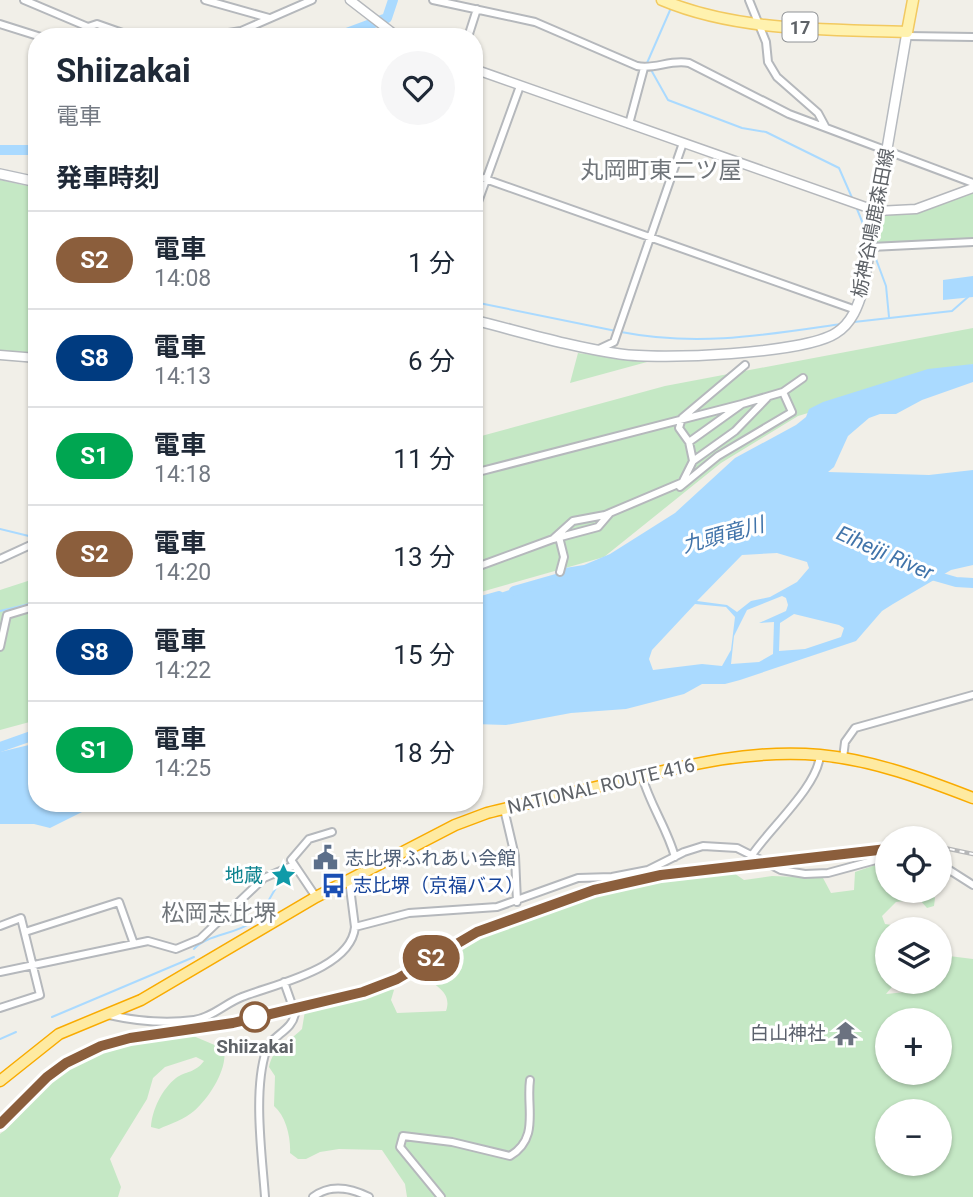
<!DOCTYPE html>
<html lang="ja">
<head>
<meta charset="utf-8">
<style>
	:root { --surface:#fff; --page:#f6f6f7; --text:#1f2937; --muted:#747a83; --line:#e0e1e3 }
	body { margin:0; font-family:Roboto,"Noto Sans JP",sans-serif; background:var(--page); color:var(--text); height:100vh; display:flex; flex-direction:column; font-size:26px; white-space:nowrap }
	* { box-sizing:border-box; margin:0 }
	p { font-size:23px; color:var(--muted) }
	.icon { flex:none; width:38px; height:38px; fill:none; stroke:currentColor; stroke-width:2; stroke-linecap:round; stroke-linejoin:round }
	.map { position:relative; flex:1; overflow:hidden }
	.drawer { position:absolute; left:28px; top:28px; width:455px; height:784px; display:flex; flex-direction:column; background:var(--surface); border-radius:28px; box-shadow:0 2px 5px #0004 }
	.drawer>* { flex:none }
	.badge { padding:0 14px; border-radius:23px; font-size:24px; line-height:46px }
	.tools { position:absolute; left:875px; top:826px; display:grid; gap:14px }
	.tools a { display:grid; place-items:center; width:77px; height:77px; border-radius:50%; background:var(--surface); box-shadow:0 2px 5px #0004; font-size:35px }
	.map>.badge { position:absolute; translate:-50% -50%; box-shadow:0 0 0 4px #fff }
	h2 { padding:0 28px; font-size:26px; line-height:63px }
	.round { display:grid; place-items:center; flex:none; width:74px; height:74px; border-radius:37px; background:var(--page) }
	.headline { display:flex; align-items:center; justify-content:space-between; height:119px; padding:0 28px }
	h1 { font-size:33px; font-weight:700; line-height:52px }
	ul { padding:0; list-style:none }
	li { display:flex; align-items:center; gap:21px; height:98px; padding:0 28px; border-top:2px solid var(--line) }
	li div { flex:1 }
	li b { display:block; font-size:26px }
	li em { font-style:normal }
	li .badge { min-width:77px; font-weight:700; text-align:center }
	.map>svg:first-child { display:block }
	.green { fill:#c5e8c5; fill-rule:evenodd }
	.water { fill:#aadaff; fill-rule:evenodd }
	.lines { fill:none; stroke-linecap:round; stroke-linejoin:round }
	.stream { stroke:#aadaff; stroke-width:2 }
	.river { stroke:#aadaff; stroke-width:10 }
	.minor-casing { stroke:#b5b8bc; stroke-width:10 }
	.tertiary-casing { stroke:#b5b8bc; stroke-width:11 }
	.secondary-casing { stroke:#b6babf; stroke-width:12 }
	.primary-casing { stroke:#f2c960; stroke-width:13 }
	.trunk-casing { stroke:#f9ab00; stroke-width:13 }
	.minor { stroke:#fff; stroke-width:6 }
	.tertiary { stroke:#fff; stroke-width:8 }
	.secondary { stroke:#fff; stroke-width:9 }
	.primary { stroke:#fff2af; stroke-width:10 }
	.trunk { stroke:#feeaa1; stroke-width:10 }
	.rail-casing { stroke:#b6b7b8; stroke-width:4.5 }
	.rail { stroke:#fff; stroke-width:2; stroke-dasharray:5; stroke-linecap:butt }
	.line-casing { stroke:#fff; stroke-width:16 }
	.line { stroke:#8b5e3c; stroke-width:10 }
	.stop-dot { fill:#fff; stroke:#8b5e3c; stroke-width:3.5 }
	.labels { text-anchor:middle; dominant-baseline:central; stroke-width:6; stroke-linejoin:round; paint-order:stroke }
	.shield { fill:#fff; stroke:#8f9295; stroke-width:2 }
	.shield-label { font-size:18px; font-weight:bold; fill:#5f6368 }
	.street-label { font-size:19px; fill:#5f6368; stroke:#fff }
	.service-label { font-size:19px; fill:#4e5e75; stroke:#fff; text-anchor:start }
	.culture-label { font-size:19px; fill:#0d838f; stroke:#fff; text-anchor:end }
	.transit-label { font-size:19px; fill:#164399; stroke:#fff; text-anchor:start }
	.worship-label { font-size:19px; fill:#5b616d; stroke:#fff; text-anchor:end }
	.stop-label { font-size:19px; font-weight:bold; fill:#5f6368; stroke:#fff }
	.water-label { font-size:21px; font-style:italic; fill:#4174aa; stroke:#fff }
	.quarter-label { font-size:23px; fill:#70757a; stroke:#fff }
</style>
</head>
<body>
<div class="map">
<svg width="973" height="1197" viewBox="0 0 973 1197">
	<rect width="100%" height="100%" fill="#f1efe8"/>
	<path class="green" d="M0,180L37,188V353L0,351Z
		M973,190V243L871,247L877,211H899Z
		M973,328V364L798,416L721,463L604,557L474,594V438L665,386Z
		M578,353L647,362L570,383Z
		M37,578V720L0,730V590Z
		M887,861V891H930L935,898L934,906L927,908L919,899L896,902L882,916L885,924L918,929H887V982H896L886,994L926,990L933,982H940L943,964L949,956L973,959V1197H407L405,1184L382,1150L339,1149L320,1152L306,1159H298L290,1153C291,1138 286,1116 274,1106L275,1076L269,1067C273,1047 288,1043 302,1029L305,1011L390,989L394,990L391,1000L397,1013L446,1011C453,991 433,985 420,973C512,912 622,880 731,871L744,880L772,876L823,878L831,893L854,890L855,872ZM887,1020H940V1073H887ZM887,1111H940V1164H887Z
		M191,1035L224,1049C228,1069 209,1098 194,1111C185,1119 170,1124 159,1129L151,1127C152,1110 162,1089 176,1078C186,1071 195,1073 204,1061L196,1057L165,1067L153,1078L147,1099L110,1159L121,1187L118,1197H0V1134C21,1118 34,1096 53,1080C92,1047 143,1040 191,1035Z"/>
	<path class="water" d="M973,276V297L943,300V280Z
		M973,364V382L922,400L896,414H880L869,418L848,436L834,467L828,472L929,475L973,470V565L951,570L893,604L882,611L856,641L740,680L725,684H702L684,694L626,709L571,713L506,725L474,724V609L489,597L521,586H541L565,568L584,565L610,554L675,513L735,458L796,425L806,417L809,409L823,402L928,369ZM777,553L807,562L809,568L797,582L770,597L751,601L737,612L727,605L697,601L742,555ZM782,596L786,598L788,605L786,611L759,623L774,622L773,654L759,662L731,664L734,636L747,610ZM695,604L726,607L735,617L731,650L722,666L702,664L653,670L649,659L652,650ZM794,614L839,625L844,628L841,637L805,649L779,651L780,623Z
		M37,743V803H138L82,812L50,828L34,824H0V752Z"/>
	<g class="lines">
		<path class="stream" d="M647,63L671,8
			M650,68L668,100L742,128L766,132L839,168L853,200
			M857,209L868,236
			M873,251L886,286L889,317
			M474,302L616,331
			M854,322L952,311L968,297
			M621,332C698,347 765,335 841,324
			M0,529L37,538
			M0,611L37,602
			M194,949C205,935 237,934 252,922C269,908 274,881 293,871
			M52,1017L194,957
			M0,1039L16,1032"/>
		<path class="river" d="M336,37L387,18L393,0
			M0,150H37
			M928,574L956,582L973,583
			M514,591L563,577
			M474,603L499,596
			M0,747L37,734"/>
		<defs>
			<path id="minor" d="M24,0L88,27L97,24L134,37
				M205,0L269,18
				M433,0L535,22L637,66C655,70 670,59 689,63L789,114L973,183
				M749,0L766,42L768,62L777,77L818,113L825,126
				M0,24L41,37
				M907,36L973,37
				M204,37L241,31L312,0
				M468,37L477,9
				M629,124L644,68
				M474,175L856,310
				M474,213L520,86
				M871,247L973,242
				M597,350L614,342L683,143
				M745,365L682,418L679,428L689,442L742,404L783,392L803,378
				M689,442L693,461L735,431L767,398
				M693,461L680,487L718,456L792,412L783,392
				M474,473L742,404
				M610,513L598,527L553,539L573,521L605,515L683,482
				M559,537L564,557L560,572
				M0,559L37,542
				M474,568L553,539
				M0,647L7,615L37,606
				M843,758L845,742L855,728L973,695
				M642,776C650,805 667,828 675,857
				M504,809L515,856L517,902
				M752,855C770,828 818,786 820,755
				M940,864L973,885
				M349,880L355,927
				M316,897L291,860L309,839L332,832
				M0,926L21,918L40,995L0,1008
				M25,932L119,902L134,944
				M0,972L148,941L176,949L200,939L264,878L294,865
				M109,1015C136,1021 166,1024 194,1020C211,1018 226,1003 242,997C275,984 351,969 355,927L409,913L497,907L578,878L612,877L648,870L684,852L703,846L737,848L781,870L805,874L828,873L887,857
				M265,1197C262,1155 253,1091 266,1051C271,1035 293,1031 295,1013L284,982
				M313,1197C330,1184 351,1188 369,1197
				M441,1197L400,1147L403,1136L452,1142L510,1156C540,1138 526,1108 530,1080"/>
			<path id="tertiary" d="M350,0L398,37
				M474,69L877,211L916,209L973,188
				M0,355L37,358"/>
			<path id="secondary" d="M0,174L37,182
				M474,320C522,332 571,347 620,354C660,360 804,354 836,333C852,323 858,306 863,289L907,32"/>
			<path id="primary" d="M662,0C738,32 827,29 907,32L913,0"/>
			<path id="trunk" d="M0,1081L59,1034L141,1000L316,897L455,825L487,813C531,802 576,792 621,781C687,765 751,749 820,755C873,760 924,779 973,798"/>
		</defs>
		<use href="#minor" class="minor-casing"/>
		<use href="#tertiary" class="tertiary-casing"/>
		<use href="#secondary" class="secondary-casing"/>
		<use href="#primary" class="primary-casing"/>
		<use href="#trunk" class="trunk-casing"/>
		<use href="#minor" class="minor"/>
		<use href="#tertiary" class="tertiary"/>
		<use href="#secondary" class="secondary"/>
		<use href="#primary" class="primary"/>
		<use href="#trunk" class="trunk"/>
		<defs>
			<path id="rail" d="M940,847L973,854
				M0,1124L47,1077L66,1063L101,1047L130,1039L233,1023L364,992L397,979L477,932L594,890L661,875L887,849"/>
		</defs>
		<use href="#rail" class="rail-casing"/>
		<use href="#rail" class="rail"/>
	</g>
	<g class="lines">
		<defs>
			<path id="line" d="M0,1124L47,1077L66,1063L101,1046L130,1038L233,1023L363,992L397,979L477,932L594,890L661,875L887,849"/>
		</defs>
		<use href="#line" class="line-casing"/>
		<use href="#line" class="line"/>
	</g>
	<defs>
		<symbol id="civic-bare" viewBox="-9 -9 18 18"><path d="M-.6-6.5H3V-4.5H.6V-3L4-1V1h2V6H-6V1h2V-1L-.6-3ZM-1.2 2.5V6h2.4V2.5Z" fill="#5c6f8a" stroke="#fff" stroke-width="2.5" paint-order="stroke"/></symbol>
		<symbol id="sight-bare" viewBox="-9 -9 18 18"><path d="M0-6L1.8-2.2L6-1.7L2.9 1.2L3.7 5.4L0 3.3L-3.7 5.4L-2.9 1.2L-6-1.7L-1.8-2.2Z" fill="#0f9aa8" stroke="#fff" stroke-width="2.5" paint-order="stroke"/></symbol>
		<symbol id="bus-bare" viewBox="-9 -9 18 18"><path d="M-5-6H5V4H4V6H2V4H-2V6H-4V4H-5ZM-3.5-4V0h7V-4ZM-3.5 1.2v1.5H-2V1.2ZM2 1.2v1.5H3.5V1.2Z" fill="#1a4fb4" stroke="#fff" stroke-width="2.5" paint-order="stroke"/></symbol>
		<symbol id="temple-bare" viewBox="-9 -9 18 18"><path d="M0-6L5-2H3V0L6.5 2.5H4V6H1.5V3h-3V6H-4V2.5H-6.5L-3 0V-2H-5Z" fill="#6b7280" stroke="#fff" stroke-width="2.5" paint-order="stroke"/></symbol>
	</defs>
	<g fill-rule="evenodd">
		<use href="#civic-bare" x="308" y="840" width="35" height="35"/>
		<use href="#sight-bare" x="266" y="858" width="35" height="35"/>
		<use href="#bus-bare" x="316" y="868" width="35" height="35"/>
		<use href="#temple-bare" x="828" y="1016" width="35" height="35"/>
	</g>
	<circle class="stop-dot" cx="255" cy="1017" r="14"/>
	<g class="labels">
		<rect class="shield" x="782.5" y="12.5" width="35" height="29" rx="5"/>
		<g class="shield-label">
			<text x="800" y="27">17</text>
		</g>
		<g class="street-label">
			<text transform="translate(873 223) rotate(-79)">栃神谷鳴鹿森田線</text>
			<text transform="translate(601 786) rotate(-13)">NATIONAL ROUTE 416</text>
		</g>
		<g class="service-label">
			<text x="345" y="858">志比堺ふれあい会館</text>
		</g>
		<g class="culture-label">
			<text x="263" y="875">地蔵</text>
		</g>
		<g class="transit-label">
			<text x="353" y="885">志比堺（京福バス）</text>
		</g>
		<g class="worship-label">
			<text x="826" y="1033">白山神社</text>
		</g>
		<g class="stop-label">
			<text x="255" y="1046">Shiizakai</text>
		</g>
		<g class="water-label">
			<text transform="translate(723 535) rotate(-15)">九頭竜川</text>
			<text transform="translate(885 553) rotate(24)">Eiheiji River</text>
		</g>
		<g class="quarter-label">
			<text x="661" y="170">丸岡町東二ツ屋</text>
			<text x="219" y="913">松岡志比堺</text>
		</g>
	</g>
</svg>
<div class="tools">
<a><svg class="icon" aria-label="locate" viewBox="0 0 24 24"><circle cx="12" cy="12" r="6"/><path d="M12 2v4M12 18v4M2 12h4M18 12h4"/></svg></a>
<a><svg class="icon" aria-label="layers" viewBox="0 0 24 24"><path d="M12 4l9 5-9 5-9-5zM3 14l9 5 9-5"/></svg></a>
<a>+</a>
<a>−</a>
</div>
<b class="badge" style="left:431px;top:958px;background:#8b5e3c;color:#fff">S2</b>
<section class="drawer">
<div class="headline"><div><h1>Shiizakai</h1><p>電車</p></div><a class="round"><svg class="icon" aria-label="heart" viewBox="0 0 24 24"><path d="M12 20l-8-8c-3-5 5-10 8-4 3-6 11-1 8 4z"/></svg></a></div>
<h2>発車時刻</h2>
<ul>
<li><span class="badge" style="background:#8b5e3c;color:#fff">S2</span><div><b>電車</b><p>14:08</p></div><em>1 分</em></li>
<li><span class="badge" style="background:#003b80;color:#fff">S8</span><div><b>電車</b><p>14:13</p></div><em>6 分</em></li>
<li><span class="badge" style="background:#00a651;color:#fff">S1</span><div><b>電車</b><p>14:18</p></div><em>11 分</em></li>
<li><span class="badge" style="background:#8b5e3c;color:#fff">S2</span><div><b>電車</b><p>14:20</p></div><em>13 分</em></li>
<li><span class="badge" style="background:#003b80;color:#fff">S8</span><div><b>電車</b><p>14:22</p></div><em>15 分</em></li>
<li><span class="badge" style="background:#00a651;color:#fff">S1</span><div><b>電車</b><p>14:25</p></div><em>18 分</em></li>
</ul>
</section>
</div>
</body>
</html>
